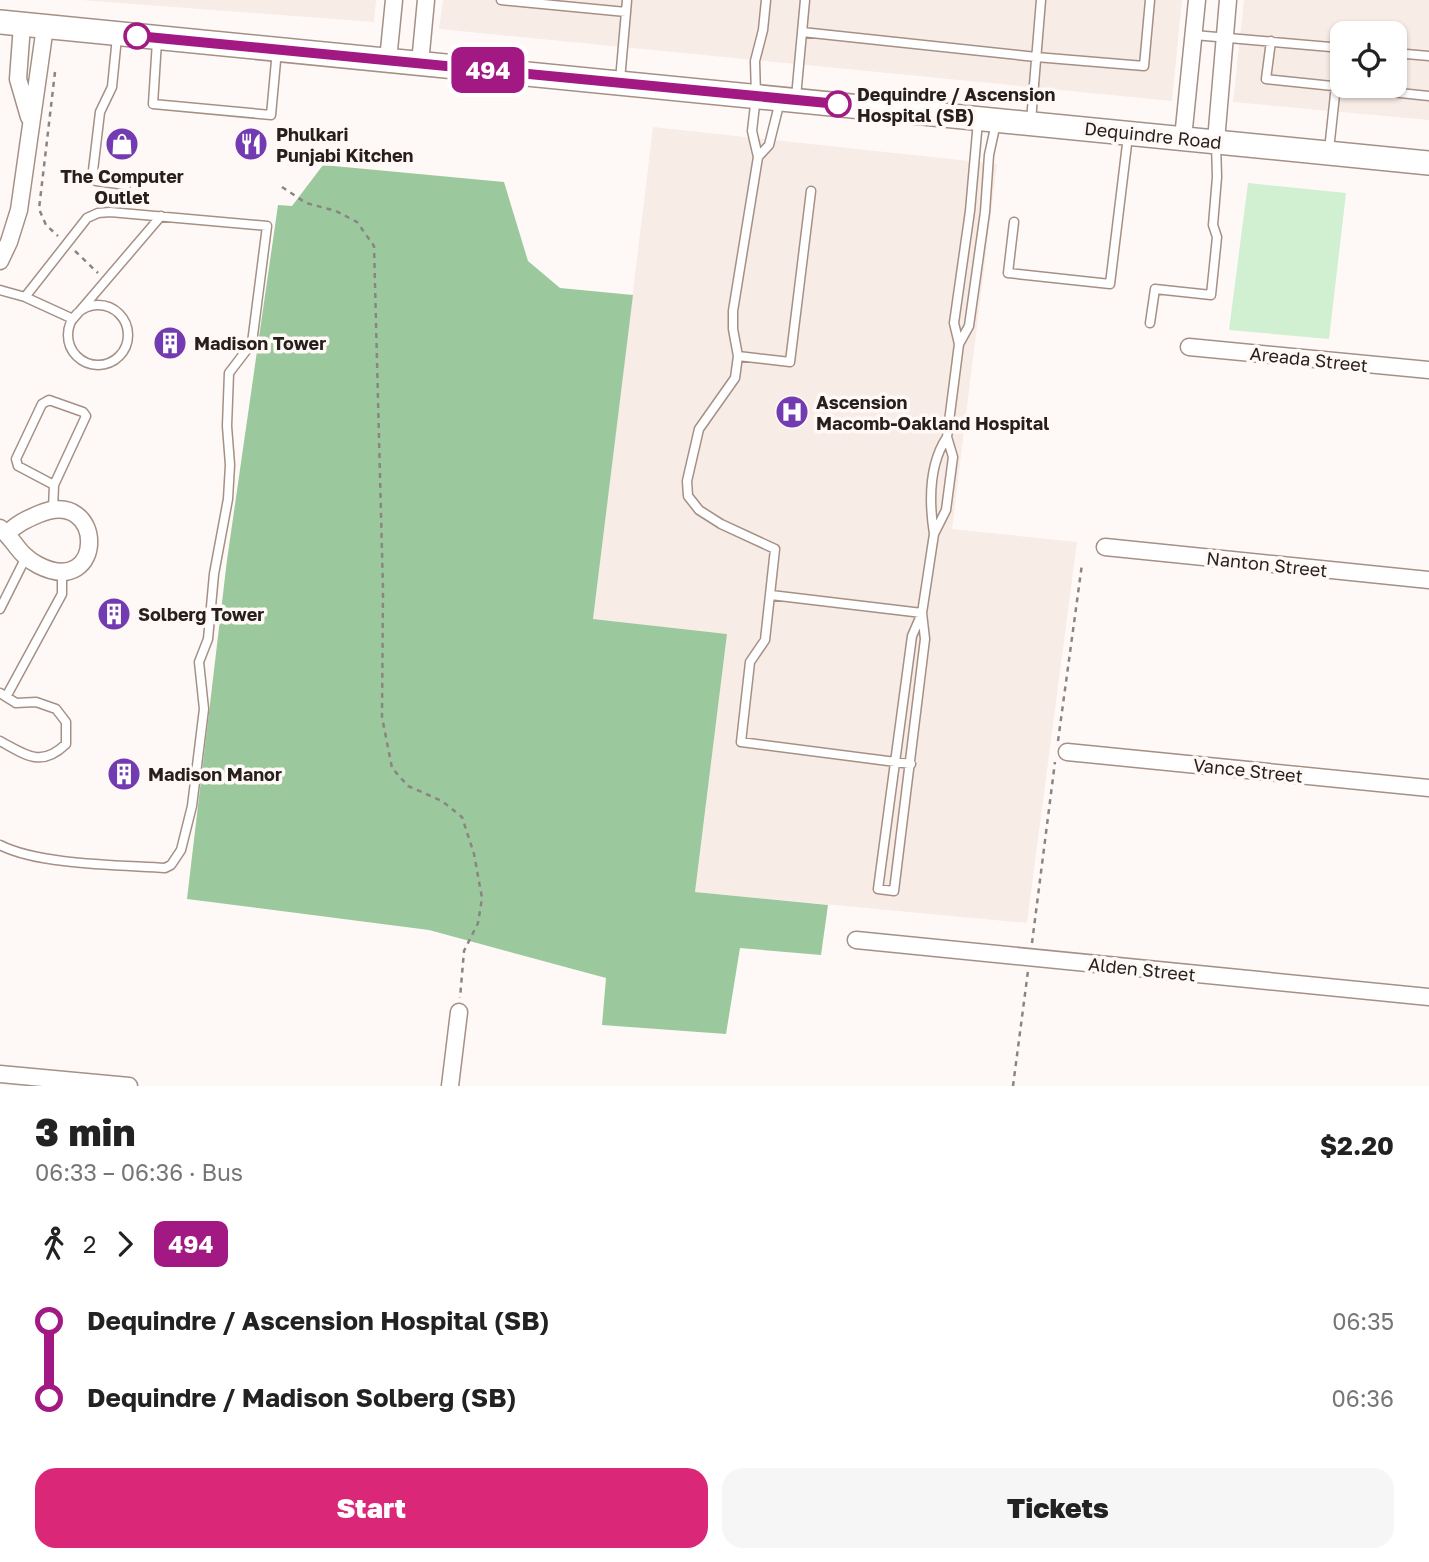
<!DOCTYPE html>
<html lang="en">
<head>
<meta charset="utf-8">
<style>
	:root { --surface:#fff; --page:#f6f6f6; --text:#222; --muted:#767676; --accent:#db2777 }
	body { margin:0; font-family:"Golos Text",sans-serif; background:var(--page); color:var(--text); height:100vh; display:flex; flex-direction:column; font-size:26px; white-space:nowrap }
	* { box-sizing:border-box; margin:0 }
	p { font-size:23px; color:var(--muted) }
	.icon { flex:none; width:38px; height:38px; fill:none; stroke:currentColor; stroke-width:2; stroke-linecap:round; stroke-linejoin:round }
	.map { position:relative; height:1086px; overflow:hidden }
	.sheet { display:flex; flex-direction:column; background:var(--surface); flex:1 }
	.sheet>* { flex:none }
	.badge { padding:0 14px; border-radius:10px; font-size:24px; line-height:46px }
	.controls { position:absolute; left:1330px; top:21px; display:grid; gap:14px }
	.controls a { display:grid; place-items:center; width:77px; height:77px; border-radius:14px; background:var(--surface); box-shadow:0 2px 5px #0004; font-size:35px }
	.map>.badge { position:absolute; translate:-50% -50%; box-shadow:0 0 0 4px #fff }
	.legs { display:flex; align-items:center; gap:10px; height:77px; padding:0 35px; font-size:23px }
	.legs p { margin-inline-start:auto }
	.summary { display:flex; align-items:center; justify-content:space-between; height:119px; padding:0 35px }
	h1 { font-size:38px; font-weight:800; line-height:52px }
	.cta { display:flex; gap:14px; margin-top:auto; padding:14px 35px }
	.cta a { flex:1; height:80px; border-radius:21px; background:var(--accent); color:#fff; font-size:28px; font-weight:800; line-height:80px; text-align:center }
	.cta a+a { background:var(--page); color:var(--text) }
	ul { padding:0 35px; list-style:none }
	li { display:flex; align-items:center; gap:24px; height:77px; font-size:26px }
	li i { display:grid; place-items:center; width:10px; height:100%; margin:0 9px; background:currentColor }
	li i::after { content:''; width:18px; height:18px; margin:-9px; border:5px solid; border-radius:50%; background:var(--surface) }
	li p { margin-inline-start:auto }
	li:first-child i { background:linear-gradient(#0000 50%,currentColor 0) }
	li:last-child i { background:linear-gradient(currentColor 50%,#0000 0) }
	.map>svg:first-child { display:block }
	.built { fill:#f8ece6; fill-rule:evenodd }
	.green { fill:#d0f0d1 }
	.forest { fill:#9bc99d }
	.lines { fill:none; stroke-linecap:round; stroke-linejoin:round }
	.lane-casing { stroke:#a59086; stroke-width:11 }
	.street-casing { stroke:#a59086; stroke-width:19 }
	.secondary-casing { stroke:#a59086; stroke-width:26 }
	.path { stroke:#8b8582; stroke-width:2.5; stroke-dasharray:5 5; stroke-linecap:butt }
	.lane { stroke:#fff; stroke-width:8 }
	.street { stroke:#fff; stroke-width:16 }
	.secondary { stroke:#fff; stroke-width:23 }
	.line-1-casing { stroke:#fff; stroke-width:16 }
	.line-1 { stroke:#a31984; stroke-width:10 }
	.stop-1-dot { fill:#fff; stroke:#a31984; stroke-width:3.5 }
	.labels { text-anchor:middle; dominant-baseline:central; stroke-width:7; stroke-linejoin:round; paint-order:stroke }
	.stop-label { font-size:18px; font-weight:bold; fill:#271f1b; stroke:#fef9f7; text-anchor:start }
	.poi-label { font-size:18px; font-weight:bold; fill:#271f1b; stroke:#fef9f7; text-anchor:start }
	.street-label { font-size:18px; fill:#271f1b; stroke:#fef9f7 }
</style>
</head>
<body>
<div class="map">
<svg width="1429" height="1086" viewBox="0 0 1429 1086">
	<rect width="100%" height="100%" fill="#fef9f7"/>
	<path class="built" d="M81,0H376L374,22Z
		M443,0H1182L1172,101L439,29Z
		M1244,0H1429V120L1233,102ZM1342,33H1395V86H1342Z
		M653,127L997,164L952,529L1077,542L1027,923L695,892L727,634L593,619Z"/>
	<path class="green" d="M1248,183L1346,193L1329,339L1229,330Z"/>
	<path class="forest" d="M323,165L504,182L528,261L560,288L633,295L593,619L727,634L695,892L828,905L821,955L740,948L726,1034L602,1025L606,978L429,930L187,899L227,560L278,205L292,206Z"/>
	<g class="lines">
		<defs>
			<path id="lane" d="M501,0L626,12L627,0
				M766,0L763,30L755,61L756,96L752,131L758,157L769,145L780,101
				M802,32L1036,57L1144,66L1150,0
				M1194,35L1342,48
				M117,37L112,87L100,112L92,179L96,181L126,185
				M157,41L153,104L271,115L277,50
				M1271,41L1266,79L1429,96
				M1395,53L1429,56
				M620,80L626,12
				M796,97L805,0
				M1031,121L1041,0
				M1329,150L1340,48
				M758,157L733,311V329L738,356L735,378L699,429L687,481L688,496L699,510L721,524L775,549L765,640L750,662L741,742L911,764
				M1014,222L1008,273L1110,284L1128,136
				M0,290L25,297L87,218L98,213L110,212L267,226L252,343L229,373L227,426L230,465L228,499L214,574L208,639L199,662L204,709L192,806L181,850L171,865L165,868C120,865 39,865 0,845
				M25,297L73,319L161,216
				M68 335a30 30 0 1 1 60 0a30 30 0 1 1-60 0Z
				M1150,323L1155,289L1211,295L1217,237L1213,225L1217,177L1216,143
				M959,344L954,323L970,211L978,121
				M738,356L790,362L811,191
				M947,437L953,457L946,510L934,534C929,502 929,464 947,437L959,344L969,326L985,212L989,155L996,123
				M53,509L54,485L18,466L16,459L42,404L49,400L83,412L86,416L54,485
				M771,595L922,613
				M0,609L26,557
				M922,613L925,639L894,891L878,889L912,636L922,613L934,534
				M0,693L16,703L36,702L56,709L66,722V744C41,768 26,755 0,741
				M6,697L62,594V571"/>
			<path id="street" d="M22,25L18,79L29,117
				M388,60L394,0
				M420,63L426,0
				M1183,138L1197,0
				M1216,141L1228,0
				M0,261L9,242L19,210L45,27
				M1189,347L1429,370
				M0,528C16,541 17,554 38,565C106,600 106,486 39,514C27,519 16,524 7,534
				M1105,547L1429,580
				M1067,752L1429,788
				M856,940L1429,997
				M0,1074L129,1086
				M450,1086L459,1012"/>
			<path id="secondary" d="M0,22L1429,163"/>
		</defs>
		<use href="#lane" class="lane-casing"/>
		<use href="#street" class="street-casing"/>
		<use href="#secondary" class="secondary-casing"/>
		<path class="path" d="M55,72L39,209L46,225L58,236
			M282,187L306,203L336,211L357,222L374,246L383,590L382,717L392,768L408,786L442,801L462,817L474,854L482,898L478,923L464,951L460,998
			M75,251L98,273
			M1058,741L1082,564
			M1032,943L1055,762
			M1013,1086L1028,971"/>
		<use href="#lane" class="lane"/>
		<use href="#street" class="street"/>
		<use href="#secondary" class="secondary"/>
	</g>
	<g class="lines">
		<defs>
			<path id="line-1" d="M137,36L838,104"/>
		</defs>
		<use href="#line-1" class="line-1-casing"/>
		<use href="#line-1" class="line-1"/>
	</g>
	<defs>
		<symbol id="shop-disc" viewBox="-11 -11 22 22"><circle r="9.5" fill="#733bb1" stroke="#fef9f7"/><path d="M-5-2.5h2.3a2.7 3.5 0 0 1 5.4 0H5L5.5 6h-11ZM-1.5-2.5h3a1.5 2.3 0 0 0-3 0Z" fill="#fff"/></symbol>
		<symbol id="restaurant-disc" viewBox="-11 -11 22 22"><circle r="9.5" fill="#733bb1" stroke="#fef9f7"/><path d="M-5-6h1v4h1v-4h1v4h1v-4h1v5L-1.5 .5V6h-2V.5L-5-1ZM5-6V6H3V1.5H1.5Q1.5-4 5-6Z" fill="#fff"/></symbol>
		<symbol id="building-disc" viewBox="-11 -11 22 22"><circle r="9.5" fill="#733bb1" stroke="#fef9f7"/><path d="M-4-6H4V6H1V3H-1V6H-4ZM-2.5-4.3h1.7v1.8h-1.7ZM.8-4.3h1.7v1.8H.8ZM-2.5-1h1.7V.8h-1.7ZM.8-1h1.7V.8H.8Z" fill="#fff"/></symbol>
		<symbol id="hospital-disc" viewBox="-11 -11 22 22"><circle r="9.5" fill="#733bb1" stroke="#fef9f7"/><path d="M-5-5h3v3.5h4V-5h3V5h-3V1.5h-4V5h-3Z" fill="#fff"/></symbol>
	</defs>
	<g fill-rule="evenodd">
		<use href="#shop-disc" x="103" y="125" width="38" height="38"/>
		<use href="#restaurant-disc" x="232" y="125" width="38" height="38"/>
		<use href="#building-disc" x="151" y="324" width="38" height="38"/>
		<use href="#hospital-disc" x="773" y="393" width="38" height="38"/>
		<use href="#building-disc" x="95" y="595" width="38" height="38"/>
		<use href="#building-disc" x="105" y="755" width="38" height="38"/>
	</g>
	<g class="stop-1-dot">
		<circle cx="137" cy="36" r="12"/>
		<circle cx="838" cy="104" r="12"/>
	</g>
	<g class="labels">
		<g class="stop-label">
			<text x="857" y="94">Dequindre / Ascension<tspan x="857" dy="21">Hospital (SB)</tspan></text>
		</g>
		<g class="poi-label">
			<text x="276" y="134">Phulkari<tspan x="276" dy="21">Punjabi Kitchen</tspan></text>
			<text x="122" y="176" text-anchor="middle">The Computer<tspan x="122" dy="21">Outlet</tspan></text>
			<text x="194" y="343">Madison Tower</text>
			<text x="816" y="402">Ascension<tspan x="816" dy="21">Macomb-Oakland Hospital</tspan></text>
			<text x="138" y="614">Solberg Tower</text>
			<text x="148" y="774">Madison Manor</text>
		</g>
		<g class="street-label">
			<text transform="translate(1153 135) rotate(6)">Dequindre Road</text>
			<text transform="translate(1309 359) rotate(6)">Areada Street</text>
			<text transform="translate(1267 564) rotate(6)">Nanton Street</text>
			<text transform="translate(1248 770) rotate(6)">Vance Street</text>
			<text transform="translate(1142 969) rotate(6)">Alden Street</text>
		</g>
	</g>
</svg>
<div class="controls">
<a><svg class="icon" aria-label="locate" viewBox="0 0 24 24"><circle cx="12" cy="12" r="6"/><path d="M12 2v4M12 18v4M2 12h4M18 12h4"/></svg></a>
</div>
<b class="badge" style="left:488px;top:70px;background:#a31984;color:#fff">494</b>
</div>
<section class="sheet">
<div class="summary"><div><h1>3 min</h1><p>06:33 – 06:36 · Bus</p></div><b>$2.20</b></div>
<div class="legs"><svg class="icon" aria-label="walk" viewBox="0 0 24 24"><circle cx="13" cy="4" r="2"/><path d="M13 8l-2 6 4 7M11 14l-3 7M7 12l3-4h3l4 4"/></svg>2<svg class="icon" aria-label="forward" viewBox="0 0 24 24"><path d="M9 5l7 7-7 7"/></svg><b class="badge" style="background:#a31984;color:#fff">494</b></div>
<ul>
<li><i style="color:#a31984"></i><b>Dequindre / Ascension Hospital (SB)</b><p>06:35</p></li>
<li><i style="color:#a31984"></i><b>Dequindre / Madison Solberg (SB)</b><p>06:36</p></li>
</ul>
<div class="cta"><a>Start</a><a>Tickets</a></div>
</section>
</body>
</html>
